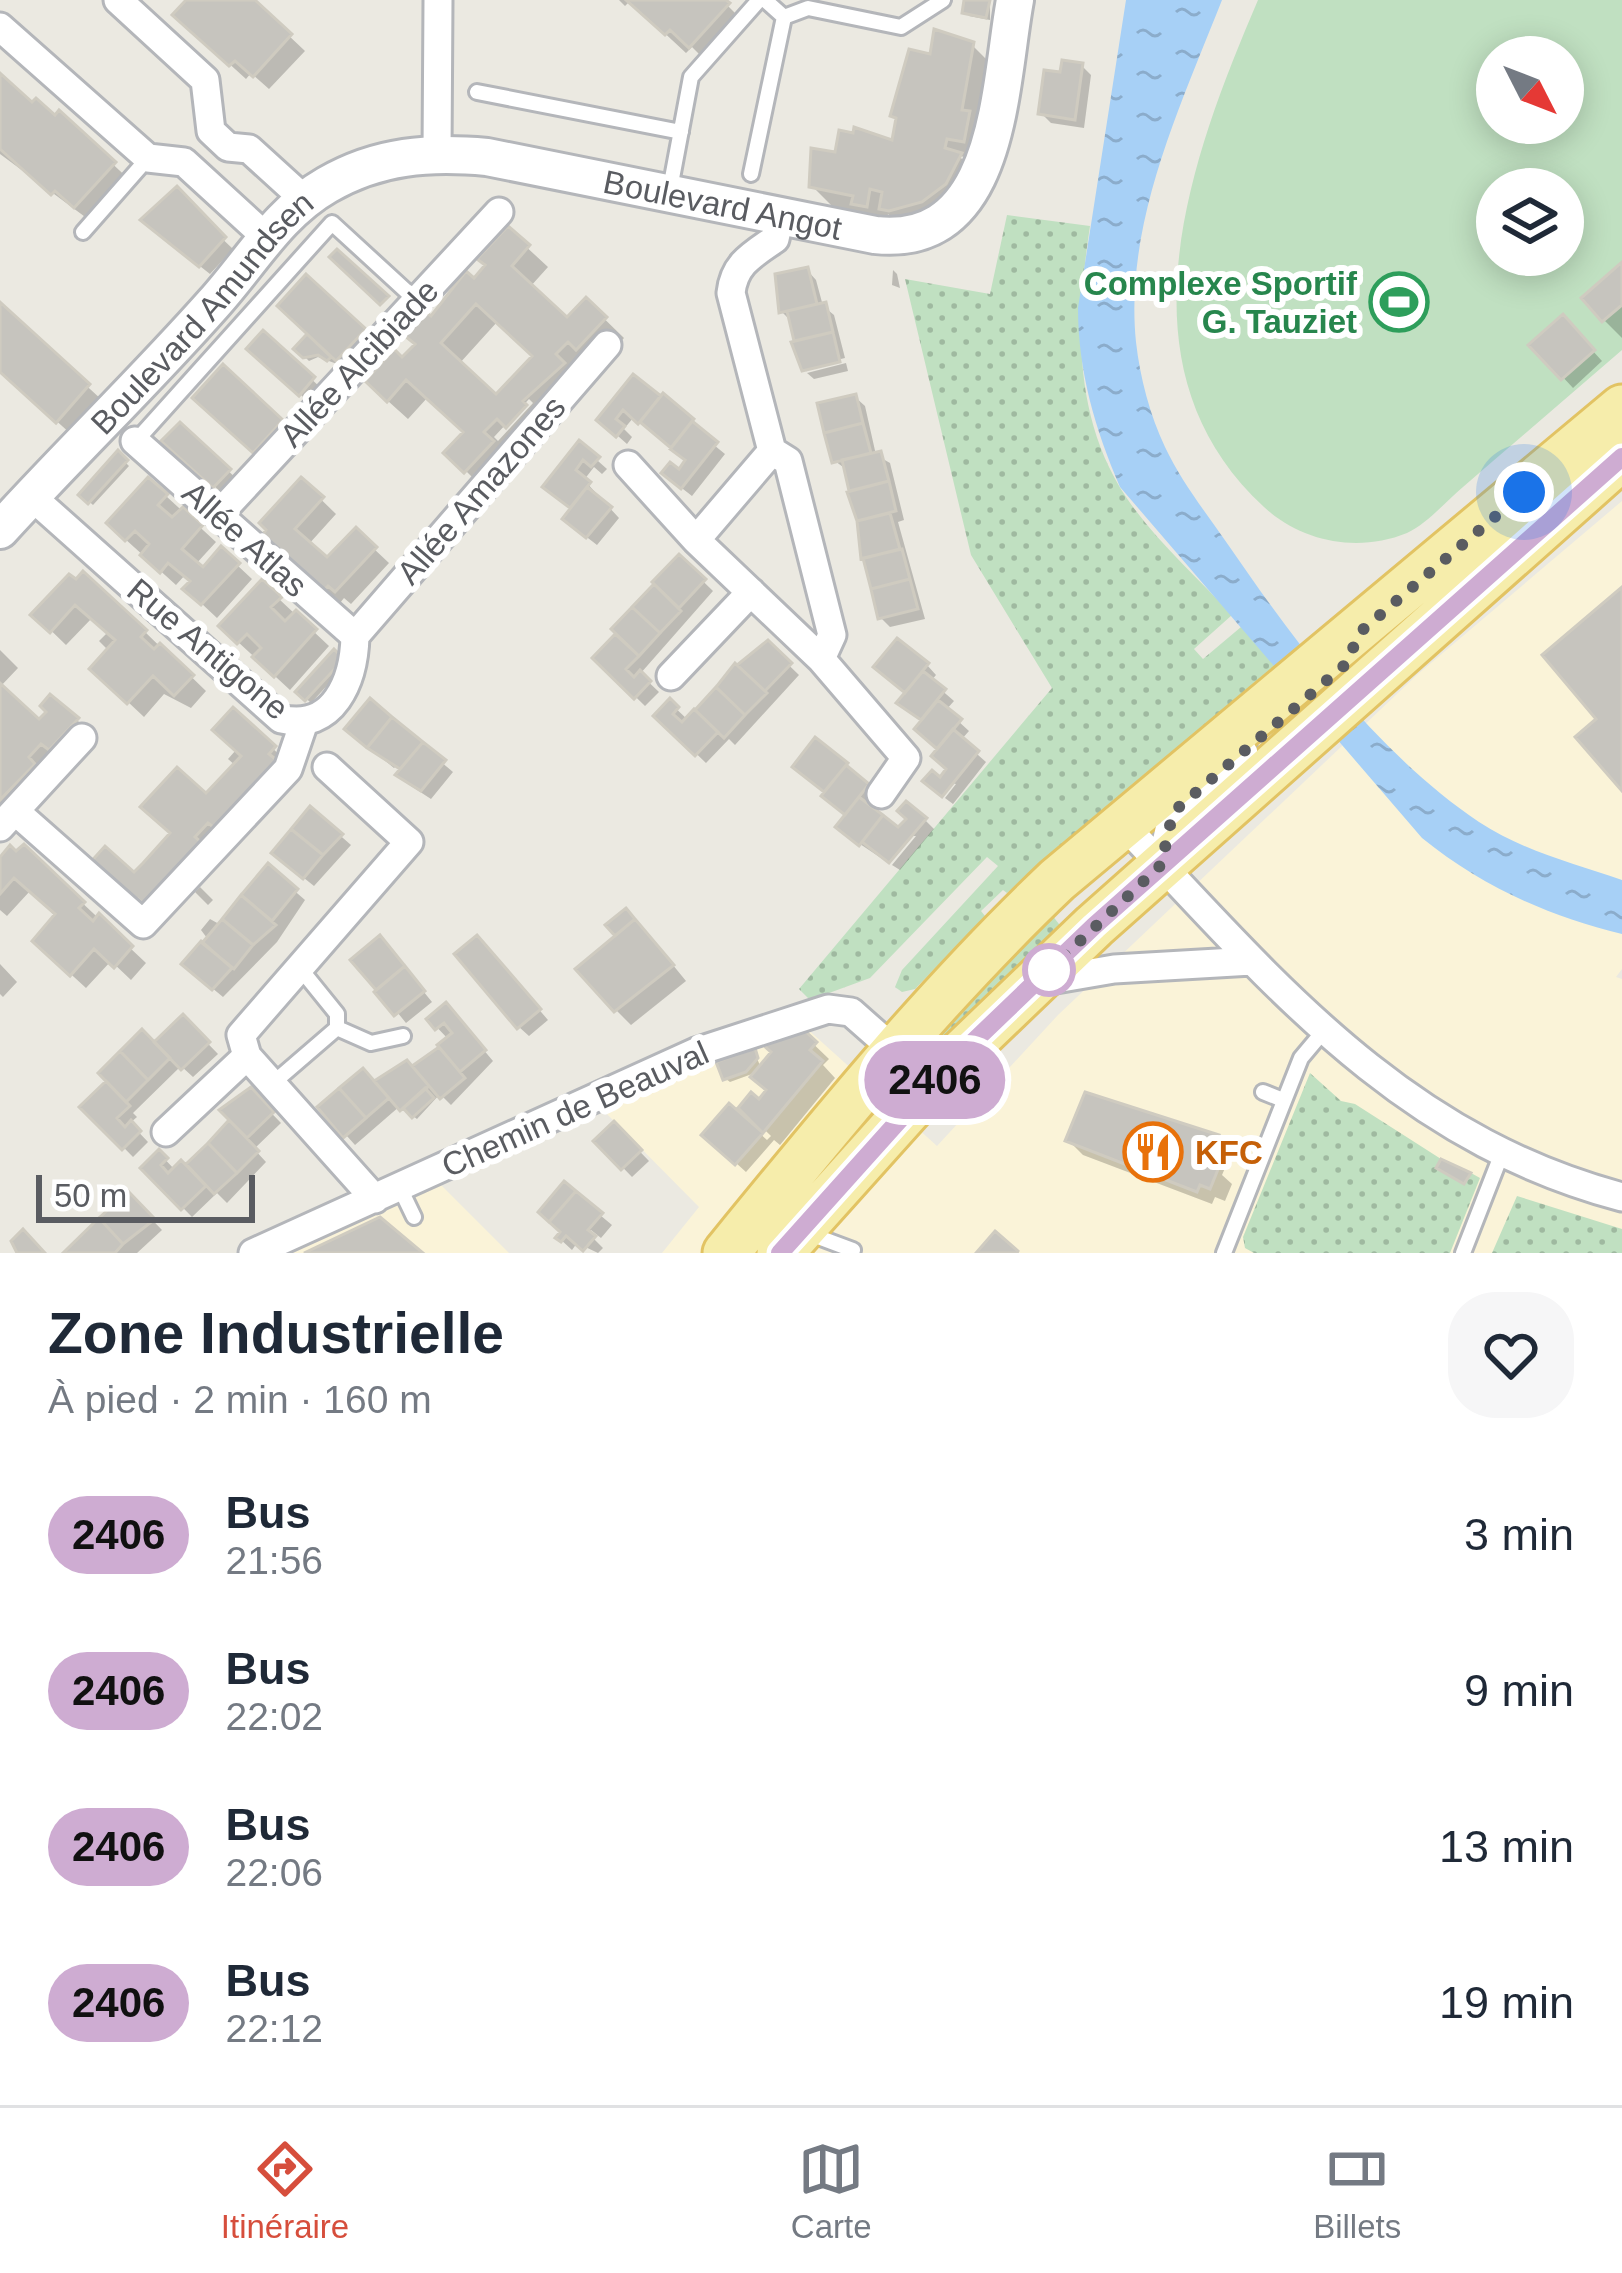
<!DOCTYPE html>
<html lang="fr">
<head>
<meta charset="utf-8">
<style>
	:root { --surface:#fff; --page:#f6f6f7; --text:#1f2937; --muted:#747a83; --line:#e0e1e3; --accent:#d64e3c }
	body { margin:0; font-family:Helvetica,sans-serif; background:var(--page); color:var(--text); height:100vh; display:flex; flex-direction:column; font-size:45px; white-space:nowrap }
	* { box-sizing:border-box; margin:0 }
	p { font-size:39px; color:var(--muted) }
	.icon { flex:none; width:66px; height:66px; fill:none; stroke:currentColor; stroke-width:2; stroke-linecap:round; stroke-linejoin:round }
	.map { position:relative; height:1253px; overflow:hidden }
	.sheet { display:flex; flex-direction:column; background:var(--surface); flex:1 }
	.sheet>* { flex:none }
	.badge { padding:0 24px; border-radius:39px; font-size:42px; line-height:78px }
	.needle { width:78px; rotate:132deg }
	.buttons { position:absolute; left:1476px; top:36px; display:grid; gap:24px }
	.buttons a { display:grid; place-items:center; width:108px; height:108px; border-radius:50%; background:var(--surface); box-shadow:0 6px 30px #0003; font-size:60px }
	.scale { position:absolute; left:36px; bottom:30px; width:219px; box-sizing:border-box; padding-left:12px; border:6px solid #5a5c61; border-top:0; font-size:33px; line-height:42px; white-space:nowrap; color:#5a5c61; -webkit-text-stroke:9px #fff; paint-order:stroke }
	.you { position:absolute; width:60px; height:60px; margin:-30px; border:9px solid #fff; border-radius:50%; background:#1a73e8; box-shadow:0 0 0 18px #1a73e833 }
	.map>.badge { position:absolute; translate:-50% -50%; box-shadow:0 0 0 6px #fff }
	.round { display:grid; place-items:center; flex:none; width:126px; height:126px; border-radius:48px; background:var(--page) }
	.head { display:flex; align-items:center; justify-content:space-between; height:204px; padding:0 48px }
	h1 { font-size:57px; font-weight:700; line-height:90px }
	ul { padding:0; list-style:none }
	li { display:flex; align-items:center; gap:36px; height:156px; padding:0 48px }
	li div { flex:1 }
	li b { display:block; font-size:45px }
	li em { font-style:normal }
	li .badge { min-width:132px; font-weight:700; text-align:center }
	.tabs { display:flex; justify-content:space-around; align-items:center; height:168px; border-top:3px solid var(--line); background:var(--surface); font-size:33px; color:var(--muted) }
	.tabs a { display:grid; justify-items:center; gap:6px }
	.tabs .active { color:var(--accent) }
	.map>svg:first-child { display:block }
	.commercial { fill:#faf3d8 }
	.grass { fill:url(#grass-dots) }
	.green { fill:#c0e0c1; fill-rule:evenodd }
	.water { fill:url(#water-ripples) }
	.shadow { fill:#0003; fill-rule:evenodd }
	.building { fill:#c6c4be; stroke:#cfcbc0; stroke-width:3; fill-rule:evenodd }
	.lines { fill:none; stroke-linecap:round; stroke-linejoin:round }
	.service-casing { stroke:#b4b6ba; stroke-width:20 }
	.minor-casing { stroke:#b4b6ba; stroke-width:33 }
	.tertiary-casing { stroke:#b4b6ba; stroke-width:42 }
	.primary-casing { stroke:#e2c363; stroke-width:51 }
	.service { stroke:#fff; stroke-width:14 }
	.minor { stroke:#fff; stroke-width:27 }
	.tertiary { stroke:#fff; stroke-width:36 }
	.primary { stroke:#f6edab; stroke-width:45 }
	.line-casing { stroke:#fff; stroke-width:27 }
	.line { stroke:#ceacd2; stroke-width:18 }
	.walk { stroke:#5a5c61; stroke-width:12; stroke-dasharray:0 21.6 }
	.stop-dot { fill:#fff; stroke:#ceacd2; stroke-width:6 }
	.labels { text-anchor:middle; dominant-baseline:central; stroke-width:12; stroke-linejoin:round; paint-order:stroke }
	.street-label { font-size:33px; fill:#5a5c61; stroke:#fff }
	.leisure-label { font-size:33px; font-weight:bold; fill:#27864d; stroke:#fff; text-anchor:end }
	.food-label { font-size:33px; font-weight:bold; fill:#c56008; stroke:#fff; text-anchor:start }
</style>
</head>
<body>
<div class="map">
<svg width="1622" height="1253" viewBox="0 0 1622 1253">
	<defs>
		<pattern id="grass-dots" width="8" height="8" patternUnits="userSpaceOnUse" patternTransform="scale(3)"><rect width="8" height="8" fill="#c0e0c1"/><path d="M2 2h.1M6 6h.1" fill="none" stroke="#9fb9a0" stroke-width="1.8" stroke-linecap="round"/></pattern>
		<pattern id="water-ripples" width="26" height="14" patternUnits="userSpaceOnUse" patternTransform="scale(3)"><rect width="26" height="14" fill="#a7d0f6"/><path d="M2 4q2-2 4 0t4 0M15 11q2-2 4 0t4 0" fill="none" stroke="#8baccb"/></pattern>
	</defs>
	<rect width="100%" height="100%" fill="#ebe9e1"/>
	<path class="commercial" d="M1622,501V969L1616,977L1622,979V1253H662L699,1207L600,1107L804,1026L937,1146L1058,1015L1418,674Z
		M440,1184L509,1253H283Z"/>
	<path class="grass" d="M1007,215L1090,226C1076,318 1072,415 1126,497C1154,539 1198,578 1232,615L1194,649L1203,659L1241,627L1278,667L1007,893L1003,890L981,911L985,916L915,989L902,992L895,987L902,970L998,866L987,857L870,978L810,1000L799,989L1052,688L971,555L905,279L990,294Z
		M1048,910L1066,933L762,1253H751L895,1072Z
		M1310,1073L1341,1101L1355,1104L1441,1159L1436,1169L1464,1184L1471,1173L1480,1178L1450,1253H1254L1245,1248L1243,1237Z
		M1517,1196L1622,1229V1253H1492Z"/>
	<path class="green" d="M1258,0H1622V350C1569,396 1516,441 1463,487C1446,501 1427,524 1407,533C1358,553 1302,542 1264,507C1113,368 1189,161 1258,0ZM1497,57H1563V123H1497ZM1497,189H1563V255H1497Z"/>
	<path class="water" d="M1126,0H1222C1180,107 1124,224 1136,342C1140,378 1150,415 1165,447C1182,483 1207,514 1229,546C1297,645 1378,754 1479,822C1523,851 1573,863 1622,880V934C1548,916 1481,886 1422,838L1120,487C1095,429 1078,371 1078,308Z"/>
	<path class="shadow" d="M190,0H251L305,51L269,89L251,73L246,79L191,29Z
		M619,0H722L747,25L710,65L692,47L686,53L630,1L625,6Z
		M967,0H990V20L969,16Z
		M972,45L992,65L983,160L959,156L979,176L901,227L888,214L886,225L864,212L832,206L812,186L838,156L894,144L899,121L893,116L933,57Z
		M1082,66L1091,75L1084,128L1051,123L1041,113L1063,76Z
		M0,77L32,106L55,119L59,114L134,184L96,225L0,154Z
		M153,229L214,231L233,249L210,274Z
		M508,230L548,267L530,287L568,322L586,301L624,338L485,490L448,453L467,433L428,397L408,419L388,401L402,361L432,321L489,266ZM498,321L535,357L496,398L459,364ZM529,399L533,403L498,441L494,437Z
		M1622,265V338L1604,320Z
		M807,270L816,280L823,306L834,315L845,358L807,367V372L793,323L782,312Z
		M893,270L897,274L900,288L892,285Z
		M306,278L373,341L348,368L318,357L309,361L297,349L310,334Z
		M0,306L103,401L72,435L0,370Z
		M1563,318L1602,361L1573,388L1533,345Z
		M263,334L322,389L310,403L259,358Z
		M846,363L848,371L814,379L807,373Z
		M223,368L290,432L264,460L196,398Z
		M633,379L725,454L692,496L674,482L689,461L653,431L633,418L624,429L632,437L627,444L610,429Z
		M855,397L865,406L876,455L890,463L904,520L898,522L925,619L890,627L881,618L847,470L835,461Z
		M180,426L238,480L224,495L165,441Z
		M580,445L607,469L602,474L594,467L584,480L619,518L597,545L575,528L573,509L556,496Z
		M118,455L129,466L93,505L82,495Z
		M302,481L336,514L308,545L327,561L356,532L389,563L351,604L344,598L340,603L267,534Z
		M166,496L216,542L195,565L203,572L222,551L252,579L217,618L186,589L193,582L185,575L176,585L124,538Z
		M679,558L713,591L640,674L659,692L645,706L596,658Z
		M69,578L145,632L206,691L191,708L164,694L144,717L93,669L109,651L99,641L108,632L92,618L66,645L35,615Z
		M262,583L329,646L290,690L237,641Z
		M767,644L799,675L735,745L729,739L706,763L657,716L670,703L688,720L737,665Z
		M0,650L18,668L0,687L39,723L77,720L96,739L0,843Z
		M334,653L346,665L311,703L299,692Z
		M927,665L936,675L931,681L954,701L946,710L969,731L961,740L986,762L953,804L945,798L956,784L940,781L949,769L940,749L924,722L909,712L908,694L886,676Z
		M370,702L453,772L431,799L408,784L397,765L394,768L357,738Z
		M233,711L288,763L147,919L92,865L134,877L236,766L228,759L236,750Z
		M816,742L877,796L868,807L899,832L925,820L934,829L900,870L892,865L916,836H908L887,862L848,836V815L796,766Z
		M311,810L351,845L314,886L284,862Z
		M24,848L146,963L131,980L111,961L86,988L50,955L56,917L30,891L7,916L0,910V861Z
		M268,868L305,900L277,942L223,997L194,973L207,938L201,930L210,919L219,924Z
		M200,887L213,900L208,905L195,892Z
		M650,937L686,981L631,1025L616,1010Z
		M486,948L548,1020L529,1036L519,1027Z
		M389,949L432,1002L406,1023L355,960Z
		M0,964L17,982L3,997L0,994Z
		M455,1016L493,1061L451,1105L440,1094L417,1119L400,1106L355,1145L321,1107L412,1070L449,1040L430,1020Z
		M183,1018L218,1054L193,1077L181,1066L133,1113L137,1117L130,1123L148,1142L133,1157L84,1107Z
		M803,1034L829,1059L823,1065L835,1078L780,1145L774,1140L746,1172L705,1135L730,1107L767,1140L771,1136L742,1108L759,1103L769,1091L752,1074L730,1082L726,1079L754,1051L761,1068Z
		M250,1091L281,1123L254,1149L266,1162L227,1203L217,1193L192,1217L144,1168L159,1153L175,1170L186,1168L233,1120Z
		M1151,1112L1217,1137L1232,1152L1222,1175L1232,1184L1225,1201L1215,1197L1212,1204L1083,1155L1069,1141L1149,1118Z
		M614,1125L649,1161L632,1177L597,1141Z
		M564,1185L612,1225L601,1238L591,1230L588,1233L603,1248L598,1253L577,1243L572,1250L559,1238Z
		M128,1195L162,1230L137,1253H68Z"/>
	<path class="building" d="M186,0H255L292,34L253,77L235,61L229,66L172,15Z
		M626,0H726L730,3L689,48L670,30L665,35Z
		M964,0H990L986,18L962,13Z
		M934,29L974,42L962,110L970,111L964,142L947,139L945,148L962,153L946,184L922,202L889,211L879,209L882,192L870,189L867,207L851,204L853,196L809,187L811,148L835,152L839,130L853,133L854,127L892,140L896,118L890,116L909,49L930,54Z
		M1062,60L1083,63L1075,120L1038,114L1044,70L1060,72Z
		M0,73L32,102L36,98L55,115L59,110L116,162L74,208L55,191L51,195L0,149Z
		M177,186L226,237L199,267L140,220Z
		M508,226L530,245L512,266L567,317L586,297L607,317L576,350L568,342L556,354L565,363L523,401L527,405L506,428L497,419L484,432L494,441L464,473L443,453L463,432L406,380L387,402L365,381L394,349L402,357L415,344L405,336L427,313L431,316L466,271L474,278L485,265L477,259ZM476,304L532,356L496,394L441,343Z
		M337,249L389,296L380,305L329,257Z
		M1622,262V305L1602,322L1581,298Z
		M808,267L817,304L779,313L775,274Z
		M306,274L366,329L336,361L277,306Z
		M0,302L90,384L56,423L0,372Z
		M826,302L833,332L794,341L787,311Z
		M1563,314L1595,350L1561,380L1528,345Z
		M263,330L315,377L299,396L246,349Z
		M833,332L840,362L802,371L791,342Z
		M307,334L331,357L327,361L318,355L303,358L293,349Z
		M223,364L283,420L253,453L192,398Z
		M633,374L661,396L638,424L623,410L616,419L625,426L616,437L596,420Z
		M663,393L694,419L671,448L640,422Z
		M856,394L863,423L824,433L817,403Z
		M692,421L718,442L681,489L661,473L670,462L679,469L685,460L670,449Z
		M180,422L231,469L213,488L161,441Z
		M863,423L871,453L832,463L824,433Z
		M579,440L600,457L591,467L583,460L576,470L591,482L570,508L542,487Z
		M118,450L128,460L88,504L78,495Z
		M881,451L889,481L849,491L842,460Z
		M148,477L168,494L158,505L172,517L183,507L203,525L182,549L203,567L221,546L240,563L201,605L182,589L190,581L168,563L160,573L140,555L149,544L135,531L125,541L106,523Z
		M301,477L324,497L295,529L327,557L356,527L377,547L335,592L328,586L323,591L302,571L263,534L266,530L259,523Z
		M889,481L896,511L857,521L847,492Z
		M587,487L612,507L586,538L562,519Z
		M890,513L900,549L861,559L857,521Z
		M902,549L910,579L871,589L863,558Z
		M679,554L706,579L679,608L652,582Z
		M83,571L147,630L141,637L154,649L160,643L194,675L174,696L153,676L127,704L89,669L115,640L75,605L50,633L30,615L69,574L76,579Z
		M262,579L282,597L271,607L285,621L296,610L317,629L274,677L252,657L261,648L247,634L237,644L218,626Z
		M910,579L918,609L878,619L871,589Z
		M654,584L681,611L660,633L632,607Z
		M1622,587V791L1575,737L1596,719L1542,655Z
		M632,607L660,633L639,656L611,629Z
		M615,634L639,656L626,669L634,677L640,670L651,681L634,699L592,658Z
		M897,638L929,663L905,693L873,667Z
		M768,640L792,663L765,691L737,665Z
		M334,649L344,659L305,701L295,692Z
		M735,663L767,693L745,715L716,687Z
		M923,671L946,689L921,720L896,703Z
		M0,683L39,719L46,712L40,706L50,694L79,718L49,750L41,744L29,757L35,764L0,800Z
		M716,687L745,715L724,738L695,710Z
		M370,698L392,717L367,748L344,729Z
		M670,698L679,707L673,714L682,722L694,709L718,732L695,756L653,716Z
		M938,700L962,719L937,749L914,729Z
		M233,707L276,746L269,754L279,762L216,829L208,823L195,837L203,844L146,906L138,899L130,906L88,865L105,846L134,872L143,863L170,833L140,807L177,767L206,793L241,756L212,730Z
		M392,717L423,742L400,769L367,748Z
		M953,729L979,751L942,797L922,781L932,770L940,777L946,769L931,756Z
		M815,737L848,763L824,792L792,767Z
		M423,742L446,760L421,791L395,775Z
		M846,765L869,784L845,815L821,796Z
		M859,797L883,815L859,846L835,827Z
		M906,801L927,818L889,863L862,842L883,815L898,827L906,819L897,811Z
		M310,806L343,834L323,855L291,829Z
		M291,829L323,855L303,879L271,853Z
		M24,844L85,902L79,908L93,921L99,913L133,946L114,968L94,949L70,976L32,941L55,914L14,878L0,894V857L10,845L16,851Z
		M268,863L298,889L272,921L241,895Z
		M241,895L276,925L253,945L222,919Z
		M626,908L635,919L615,936L605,925Z
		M222,919L253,945L234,969L202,943Z
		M635,919L674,965L614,1012L575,969Z
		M380,935L405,966L376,990L350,960Z
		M477,935L541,1009L517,1029L454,954Z
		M201,941L232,968L212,990L181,964Z
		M405,966L425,991L394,1016L374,992Z
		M446,1002L486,1050L460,1072L437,1045L452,1033L444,1023L435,1030L426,1019Z
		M183,1014L210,1042L181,1070L154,1042Z
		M142,1029L170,1058L148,1080L120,1051Z
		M804,1030L817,1042L810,1050L823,1061L763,1133L738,1108L751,1092L759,1099L766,1090L750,1077L771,1052L763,1045Z
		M439,1047L465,1078L440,1099L412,1066Z
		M755,1048L758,1058L746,1072L723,1080L716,1062Z
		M120,1051L148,1080L126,1102L98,1073Z
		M407,1060L429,1086L400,1111L374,1081Z
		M363,1068L389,1098L366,1118L339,1088Z
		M106,1081L130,1106L117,1118L125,1127L131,1120L141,1131L122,1150L79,1107Z
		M251,1087L274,1112L247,1138L219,1110Z
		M339,1088L366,1118L343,1138L317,1107Z
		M425,1088L434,1098L412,1118L403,1108Z
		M1085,1092L1219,1135L1207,1163L1219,1167L1210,1189L1200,1185L1197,1192L1065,1141Z
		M729,1103L763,1133L735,1165L701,1135Z
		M229,1120L259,1151L237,1173L208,1143Z
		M614,1121L642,1150L621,1170L593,1141Z
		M208,1143L237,1173L214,1194L186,1164Z
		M159,1149L168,1158L161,1165L168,1173L181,1160L206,1186L181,1210L140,1168Z
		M1441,1159L1471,1173L1464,1184L1436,1168Z
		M564,1181L576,1191L549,1222L538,1212Z
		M128,1191L155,1219L123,1244L99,1218Z
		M576,1191L603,1213L588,1230L596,1236L583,1251L566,1236L561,1242L555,1238L560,1232L549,1222Z
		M380,1217L423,1253H304Z
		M99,1218L123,1244L115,1253H63Z
		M23,1229L45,1253H17L11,1241Z
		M995,1231L1018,1251L1017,1253H976Z"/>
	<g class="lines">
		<defs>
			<path id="service" d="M784,17L808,8L901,27L943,0
				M477,92L681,132
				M751,174L784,17L765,0
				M670,189L691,77L759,0
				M83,232L148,158
				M136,441L332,223L417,301
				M337,1028L371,1043L403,1036
				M272,1084L337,1028V1014L299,967
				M1263,1092L1283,1100
				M400,1188L414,1217
				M810,1234L853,1250
				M1224,1253L1301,1058L1322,1033
				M1463,1253L1502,1153"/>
			<path id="minor" d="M118,0L205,80L211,131L228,147L249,149L304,199
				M0,27L148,158L184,162L266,237
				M437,153L438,0
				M135,441L355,636
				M772,451L788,461L832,635L821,659
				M628,465L696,540L821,659L906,758L881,794
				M31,496L281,719C333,732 354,681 355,636
				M218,515L499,212
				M696,540L772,451L731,293C734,264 752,255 775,239L780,216
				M355,636L607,345
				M671,676L751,592
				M327,767L409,842L241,1035L247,1056L375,1199
				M15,811L143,924L288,769L303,725
				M1124,825C1275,985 1401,1138 1622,1197
				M0,827L82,738
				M1162,861L1173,812L1244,753
				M1044,981L1114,969L1252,961
				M166,1132L247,1056
				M253,1253L696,1052L828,1009L851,1012L893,1049"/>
			<g id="tertiary">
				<path id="s1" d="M0,530C70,453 145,381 214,303C251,262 278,213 327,185C379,155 429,152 487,157L875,235C1001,249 999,86 1015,0"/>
			</g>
			<path id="primary" d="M726,1253C832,1123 936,995 1057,880L1622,408
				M780,1253L946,1068L1094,926L1622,457"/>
		</defs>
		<use href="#service" class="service-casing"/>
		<use href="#minor" class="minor-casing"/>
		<use href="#tertiary" class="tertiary-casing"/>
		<use href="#primary" class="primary-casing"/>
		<use href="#service" class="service"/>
		<use href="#minor" class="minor"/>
		<use href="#tertiary" class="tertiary"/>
		<use href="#primary" class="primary"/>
	</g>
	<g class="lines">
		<defs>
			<path id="line" d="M780,1253L946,1068L1094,926L1622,457"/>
		</defs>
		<use href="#line" class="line-casing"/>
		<use href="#line" class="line"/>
		<path class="walk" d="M1049,970L1161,865L1173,812L1346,664L1360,632L1524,492"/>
	</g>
	<defs>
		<symbol id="stadium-ring" viewBox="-11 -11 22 22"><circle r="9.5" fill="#fff" stroke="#2e9e5b" stroke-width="1.5"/><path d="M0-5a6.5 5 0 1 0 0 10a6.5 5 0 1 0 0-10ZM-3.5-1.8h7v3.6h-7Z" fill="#2e9e5b"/></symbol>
		<symbol id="restaurant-ring" viewBox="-11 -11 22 22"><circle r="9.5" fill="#fff" stroke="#e8710a" stroke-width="1.5"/><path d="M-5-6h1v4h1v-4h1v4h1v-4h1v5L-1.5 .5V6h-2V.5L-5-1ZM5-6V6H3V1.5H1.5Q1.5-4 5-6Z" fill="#e8710a"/></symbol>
	</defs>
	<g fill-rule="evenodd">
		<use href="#stadium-ring" x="1366" y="269" width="66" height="66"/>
		<use href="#restaurant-ring" x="1120" y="1119" width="66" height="66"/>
	</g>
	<circle class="stop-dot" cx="1049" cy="970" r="24"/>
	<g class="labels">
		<g class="street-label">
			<text stroke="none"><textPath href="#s1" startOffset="882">Boulevard Angot</textPath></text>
			<text stroke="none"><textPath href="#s1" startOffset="297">Boulevard Amundsen</textPath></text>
			<text transform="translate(359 363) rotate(-47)">Allée Alcibiade</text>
			<text transform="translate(481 490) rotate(-49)">Allée Amazones</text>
			<text transform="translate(245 539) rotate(42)">Allée Atlas</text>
			<text transform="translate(208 649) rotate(40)">Rue Antigone</text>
			<text transform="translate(575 1109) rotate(-24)">Chemin de Beauval</text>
		</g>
		<g class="leisure-label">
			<text x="1357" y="283">Complexe Sportif<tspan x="1357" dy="38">G. Tauziet</tspan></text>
		</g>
		<g class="food-label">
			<text x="1195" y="1152">KFC</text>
		</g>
	</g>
</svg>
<div class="buttons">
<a><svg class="needle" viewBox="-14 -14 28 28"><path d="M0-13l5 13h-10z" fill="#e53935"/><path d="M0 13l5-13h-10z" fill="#747a83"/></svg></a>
<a><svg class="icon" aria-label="layers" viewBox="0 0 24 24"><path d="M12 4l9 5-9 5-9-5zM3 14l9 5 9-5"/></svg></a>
</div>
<div class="scale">50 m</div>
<div class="you" style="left:1524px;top:492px"></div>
<b class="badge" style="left:935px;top:1080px;background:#ceacd2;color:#111">2406</b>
</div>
<section class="sheet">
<div class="head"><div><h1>Zone Industrielle</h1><p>À pied · 2 min · 160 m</p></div><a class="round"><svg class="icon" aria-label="heart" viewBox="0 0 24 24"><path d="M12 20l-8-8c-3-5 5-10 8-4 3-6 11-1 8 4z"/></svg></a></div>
<ul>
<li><span class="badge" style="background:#ceacd2;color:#111">2406</span><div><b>Bus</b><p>21:56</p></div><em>3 min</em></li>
<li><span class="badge" style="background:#ceacd2;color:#111">2406</span><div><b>Bus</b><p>22:02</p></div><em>9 min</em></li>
<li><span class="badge" style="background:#ceacd2;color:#111">2406</span><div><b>Bus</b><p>22:06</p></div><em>13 min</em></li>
<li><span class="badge" style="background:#ceacd2;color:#111">2406</span><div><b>Bus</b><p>22:12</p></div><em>19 min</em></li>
</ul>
</section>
<nav class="tabs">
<a class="active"><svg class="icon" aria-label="directions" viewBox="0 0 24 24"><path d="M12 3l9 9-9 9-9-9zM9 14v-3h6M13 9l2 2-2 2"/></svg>Itinéraire</a>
<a><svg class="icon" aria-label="map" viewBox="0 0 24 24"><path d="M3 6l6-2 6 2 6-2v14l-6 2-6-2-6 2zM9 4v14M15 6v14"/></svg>Carte</a>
<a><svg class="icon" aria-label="tickets" viewBox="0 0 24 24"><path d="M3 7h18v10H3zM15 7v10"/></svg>Billets</a>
</nav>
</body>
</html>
